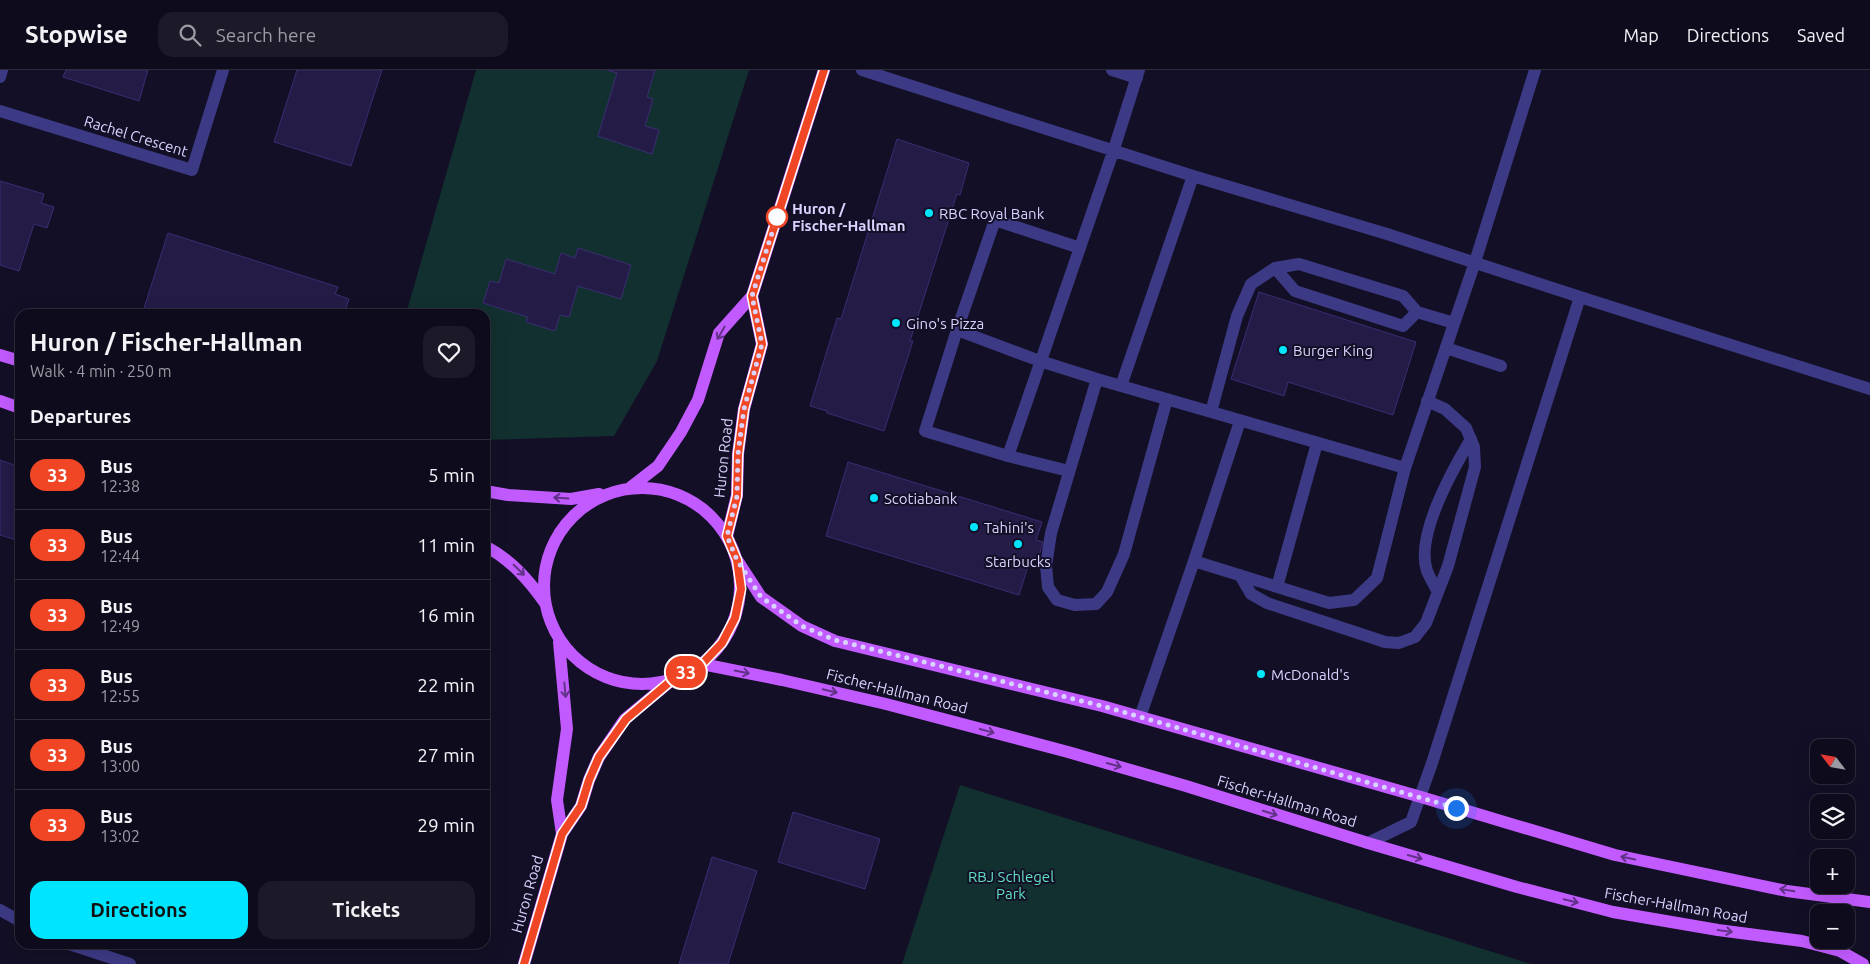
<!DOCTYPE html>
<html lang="en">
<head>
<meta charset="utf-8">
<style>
	:root { --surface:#0e0b1c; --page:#1c1929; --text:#f1f3f6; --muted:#9b9ba3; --line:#2e2b3b; --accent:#00e5ff }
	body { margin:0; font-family:Ubuntu,sans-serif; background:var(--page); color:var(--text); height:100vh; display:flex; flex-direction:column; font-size:19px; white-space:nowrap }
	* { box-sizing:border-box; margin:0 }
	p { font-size:16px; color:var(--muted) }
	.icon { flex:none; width:28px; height:28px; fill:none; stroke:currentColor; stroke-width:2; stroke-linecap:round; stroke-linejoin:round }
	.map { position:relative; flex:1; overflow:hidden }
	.details { position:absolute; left:15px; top:239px; width:475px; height:640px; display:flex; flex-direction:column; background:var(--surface); border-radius:15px; box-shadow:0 5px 20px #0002,0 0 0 1px var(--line) }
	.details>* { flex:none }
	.badge { padding:0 10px; border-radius:16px; font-size:18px; line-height:32px }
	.needle { width:32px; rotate:301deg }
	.fabs { position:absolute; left:1810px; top:669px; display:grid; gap:10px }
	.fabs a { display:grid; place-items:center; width:45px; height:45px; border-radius:10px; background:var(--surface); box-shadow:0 5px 20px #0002,0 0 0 1px var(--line); font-size:25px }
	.you { position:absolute; width:25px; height:25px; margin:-12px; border:4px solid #fff; border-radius:50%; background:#1a73e8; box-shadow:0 0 0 8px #1a73e833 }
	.map>.badge { position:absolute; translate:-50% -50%; box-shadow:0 0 0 2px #fff }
	h2 { padding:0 15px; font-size:19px; line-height:45px }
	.round { display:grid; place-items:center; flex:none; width:52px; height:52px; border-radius:15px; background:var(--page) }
	.overview { display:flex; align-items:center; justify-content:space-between; height:85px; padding:0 15px }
	h1 { font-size:24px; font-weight:600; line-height:38px }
	.button { display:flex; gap:10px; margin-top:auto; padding:10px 15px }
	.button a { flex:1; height:58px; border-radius:15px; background:var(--accent); color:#111; font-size:20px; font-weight:600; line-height:58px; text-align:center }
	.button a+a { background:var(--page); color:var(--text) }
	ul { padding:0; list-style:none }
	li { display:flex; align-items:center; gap:15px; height:70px; padding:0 15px; border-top:1px solid var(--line) }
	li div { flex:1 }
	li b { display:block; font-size:19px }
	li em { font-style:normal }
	li .badge { min-width:55px; font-weight:700; text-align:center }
	header { display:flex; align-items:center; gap:30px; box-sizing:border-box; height:70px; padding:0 25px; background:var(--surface); border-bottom:1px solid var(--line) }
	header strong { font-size:24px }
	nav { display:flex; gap:28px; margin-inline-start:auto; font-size:18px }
	.search { width:350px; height:45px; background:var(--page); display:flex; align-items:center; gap:12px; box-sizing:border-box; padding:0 18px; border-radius:15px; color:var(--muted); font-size:19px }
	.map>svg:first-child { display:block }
	.green { fill:#12302f }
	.building { fill:#241b47; stroke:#3b2d73 }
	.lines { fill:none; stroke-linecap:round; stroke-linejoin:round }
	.minor { stroke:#3d3a85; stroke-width:12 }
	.major { stroke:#c25bff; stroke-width:12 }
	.oneway { stroke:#623188 }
	.line-casing { stroke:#fff; stroke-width:11 }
	.line { stroke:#f14625; stroke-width:8 }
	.walk { stroke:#d9d4ff; stroke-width:5; stroke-dasharray:0 9 }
	.poi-dot { fill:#00e5ff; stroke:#130f26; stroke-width:2 }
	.stop-dot { fill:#fff; stroke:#f14625; stroke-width:2.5 }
	.labels { text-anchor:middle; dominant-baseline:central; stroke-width:4; stroke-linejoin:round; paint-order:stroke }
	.street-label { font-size:15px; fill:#d9d4ff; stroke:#130f26 }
	.stop-label { font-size:15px; font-weight:bold; fill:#d9d4ff; stroke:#130f26; text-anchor:start }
	.poi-label { font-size:15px; fill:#d9d4ff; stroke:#130f26; text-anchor:start }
	.park-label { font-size:15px; fill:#5fe0c0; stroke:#130f26 }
</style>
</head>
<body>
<header>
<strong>Stopwise</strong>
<div class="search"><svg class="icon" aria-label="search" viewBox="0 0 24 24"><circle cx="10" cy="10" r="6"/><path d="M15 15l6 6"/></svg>Search here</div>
<nav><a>Map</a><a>Directions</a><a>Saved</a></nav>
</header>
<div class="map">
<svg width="1870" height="894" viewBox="0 0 1870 894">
	<rect width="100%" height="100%" fill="#130f26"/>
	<path class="green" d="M476,0H749L657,291L614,366L485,370V244H406Z
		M960,715L1531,894H902Z"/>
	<path class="building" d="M66,0H148L139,31L63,7Z
		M297,0H382L351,96L274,72Z
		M607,0H655L647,27L653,29L645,56L659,60L652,84L598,66L617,3Z
		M897,69L969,93L960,125L957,124L910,271H913L884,361L827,343V341L810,336L837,248L841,249Z
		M0,111L44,124L41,133L54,137L47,158L34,154L19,201L0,195Z
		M168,163L338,217L335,224L349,229L344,244H160L144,238Z
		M578,178L631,195L621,229L578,216L569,247L560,245L555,261L526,252L528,247L483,233L490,211L499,213L506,189L555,204L561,183L575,188Z
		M1259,222L1416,272L1393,345L1288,312L1284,326L1231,309Z
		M0,390L20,397V471L0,465Z
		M848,392L1042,452L1036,470L1043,472L1038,489L1031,487L1019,525L826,466Z
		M793,742L880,769L865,819L778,792Z
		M712,787L757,801L728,894H679Z"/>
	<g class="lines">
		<path class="minor" d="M862,0L1193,106L1387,164L1580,227L1432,693L1411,752L1368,773
			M1112,0L1137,8
			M0,7L2,0
			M0,41L192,100L223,0
			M1275,198L1295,221L1403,256L1417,242
			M1580,227L1870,319
			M957,260L1040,291L1097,309L1405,398L1475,192L1535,0
			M1446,278L1501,296
			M1097,309L1051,463L1046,496L1048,517L1057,530L1075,535L1096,534L1107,522L1124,484L1167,329
			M1121,316L1193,106
			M1211,342L1237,246L1251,214L1275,198L1299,194L1403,226L1417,242L1454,253
			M1008,386L1114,79L1139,0
			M1069,401L1008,386L925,361L957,260L995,150L1080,178
			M1194,491L1329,533L1354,530L1377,508L1405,398
			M1240,505L1251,524L1267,533L1385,572L1399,573L1415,567L1426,553L1448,496L1475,397L1474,377L1466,358L1445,339L1427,331
			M1277,517L1317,373
			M1438,522C1434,515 1430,508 1427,501C1415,466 1453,399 1471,369
			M1140,647L1194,491L1240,351
			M0,840L20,851
			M69,874L130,894"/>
		<path class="major" d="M0,285L20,291
			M0,331L20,338
			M631,417L658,396L681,362L698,330L719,263L752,226L824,0
			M544 516a98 98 0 1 1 196 0a98 98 0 1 1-196 0Z
			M485,421L508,425L571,429L599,424
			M727,466L737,425L738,384L744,339L762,274L752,226
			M485,476C511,490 528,509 545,533
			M737,490L761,527L802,556L835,571L1102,636L1421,727L1615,785L1787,821L1870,832
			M559,572L567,659L557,730L562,764
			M702,594L782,610L886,634L1068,682L1186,716L1368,773L1517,817L1613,842L1718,860L1802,871L1840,881L1863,894
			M524,894L562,764L581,736L589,710L599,687L625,649L672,610"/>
	</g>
	<defs><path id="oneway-shaft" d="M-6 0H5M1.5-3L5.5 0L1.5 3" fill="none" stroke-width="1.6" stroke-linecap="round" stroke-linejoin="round" transform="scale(1.25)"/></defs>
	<g class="oneway">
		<use href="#oneway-shaft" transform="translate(721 263) rotate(120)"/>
		<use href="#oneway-shaft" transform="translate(561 428) rotate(-176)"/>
		<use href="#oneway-shaft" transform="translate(519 500) rotate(44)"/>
		<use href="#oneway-shaft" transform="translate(742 602) rotate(11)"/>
		<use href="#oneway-shaft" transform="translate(565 620) rotate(85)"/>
		<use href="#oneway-shaft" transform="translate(830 621) rotate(13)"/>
		<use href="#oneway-shaft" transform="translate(987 661) rotate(15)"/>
		<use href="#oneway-shaft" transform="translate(1114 695) rotate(16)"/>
		<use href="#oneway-shaft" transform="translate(1270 743) rotate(17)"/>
		<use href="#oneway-shaft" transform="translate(1415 787) rotate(16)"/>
		<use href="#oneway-shaft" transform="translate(1628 788) rotate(-168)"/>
		<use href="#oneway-shaft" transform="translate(1787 820) rotate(-170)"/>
		<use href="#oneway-shaft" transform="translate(1571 831) rotate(14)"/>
		<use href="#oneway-shaft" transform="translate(1725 861) rotate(8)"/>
	</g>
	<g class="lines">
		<defs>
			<path id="line" d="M524,894L562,764L581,736L589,710L599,687L626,649L672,610L702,594L722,573L735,548L741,519L737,490L727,466L737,426L738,384L744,339L762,274L752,226L824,0"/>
		</defs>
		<use href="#line" class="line-casing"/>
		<use href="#line" class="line"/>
		<path class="walk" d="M777,147L752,226L762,274L744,339L738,384L737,426L727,466L737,490L761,527L802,556L835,570L1102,636L1456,738"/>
	</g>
	<g class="poi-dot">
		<circle cx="929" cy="143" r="5"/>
		<circle cx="896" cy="253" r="5"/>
		<circle cx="1283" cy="280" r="5"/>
		<circle cx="874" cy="428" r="5"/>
		<circle cx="974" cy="457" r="5"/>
		<circle cx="1018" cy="474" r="5"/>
		<circle cx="1261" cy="604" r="5"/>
	</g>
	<circle class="stop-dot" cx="777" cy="147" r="10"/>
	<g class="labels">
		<g class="street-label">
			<text transform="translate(136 66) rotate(17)">Rachel Crescent</text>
			<text transform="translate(723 388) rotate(-84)">Huron Road</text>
			<text transform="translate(897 621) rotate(14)">Fischer-Hallman Road</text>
			<text transform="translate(1287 731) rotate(17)">Fischer-Hallman Road</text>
			<text transform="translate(527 824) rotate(-74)">Huron Road</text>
			<text transform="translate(1676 835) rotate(10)">Fischer-Hallman Road</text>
		</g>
		<g class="stop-label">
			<text x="792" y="138">Huron /<tspan x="792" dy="17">Fischer-Hallman</tspan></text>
		</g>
		<g class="poi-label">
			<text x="939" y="143">RBC Royal Bank</text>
			<text x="906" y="253">Gino's Pizza</text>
			<text x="1293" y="280">Burger King</text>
			<text x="884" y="428">Scotiabank</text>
			<text x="984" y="457">Tahini's</text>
			<text x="1018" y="491" text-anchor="middle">Starbucks</text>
			<text x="1271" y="604">McDonald's</text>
		</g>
		<g class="park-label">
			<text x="1011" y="806">RBJ Schlegel<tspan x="1011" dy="17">Park</tspan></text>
		</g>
	</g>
</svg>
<div class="fabs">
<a><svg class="needle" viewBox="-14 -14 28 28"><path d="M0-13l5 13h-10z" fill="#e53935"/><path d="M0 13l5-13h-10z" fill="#9b9ba3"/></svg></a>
<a><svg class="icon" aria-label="layers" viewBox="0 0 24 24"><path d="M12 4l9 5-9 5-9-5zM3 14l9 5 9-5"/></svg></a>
<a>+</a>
<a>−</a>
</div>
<div class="you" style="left:1456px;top:738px"></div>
<b class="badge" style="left:686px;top:602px;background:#f14625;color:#fff">33</b>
<section class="details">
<div class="overview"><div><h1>Huron / Fischer-Hallman</h1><p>Walk · 4 min · 250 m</p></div><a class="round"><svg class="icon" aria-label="heart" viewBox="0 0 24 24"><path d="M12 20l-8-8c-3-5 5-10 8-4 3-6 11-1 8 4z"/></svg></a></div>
<h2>Departures</h2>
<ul>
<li><span class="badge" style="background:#f14625;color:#fff">33</span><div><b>Bus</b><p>12:38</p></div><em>5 min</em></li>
<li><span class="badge" style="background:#f14625;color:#fff">33</span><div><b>Bus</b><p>12:44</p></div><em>11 min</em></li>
<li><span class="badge" style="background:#f14625;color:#fff">33</span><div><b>Bus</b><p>12:49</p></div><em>16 min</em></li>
<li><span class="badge" style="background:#f14625;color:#fff">33</span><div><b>Bus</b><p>12:55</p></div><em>22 min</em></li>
<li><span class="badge" style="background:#f14625;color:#fff">33</span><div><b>Bus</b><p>13:00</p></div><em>27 min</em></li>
<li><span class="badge" style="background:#f14625;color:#fff">33</span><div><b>Bus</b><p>13:02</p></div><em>29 min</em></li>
</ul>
<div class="button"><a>Directions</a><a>Tickets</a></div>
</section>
</div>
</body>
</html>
